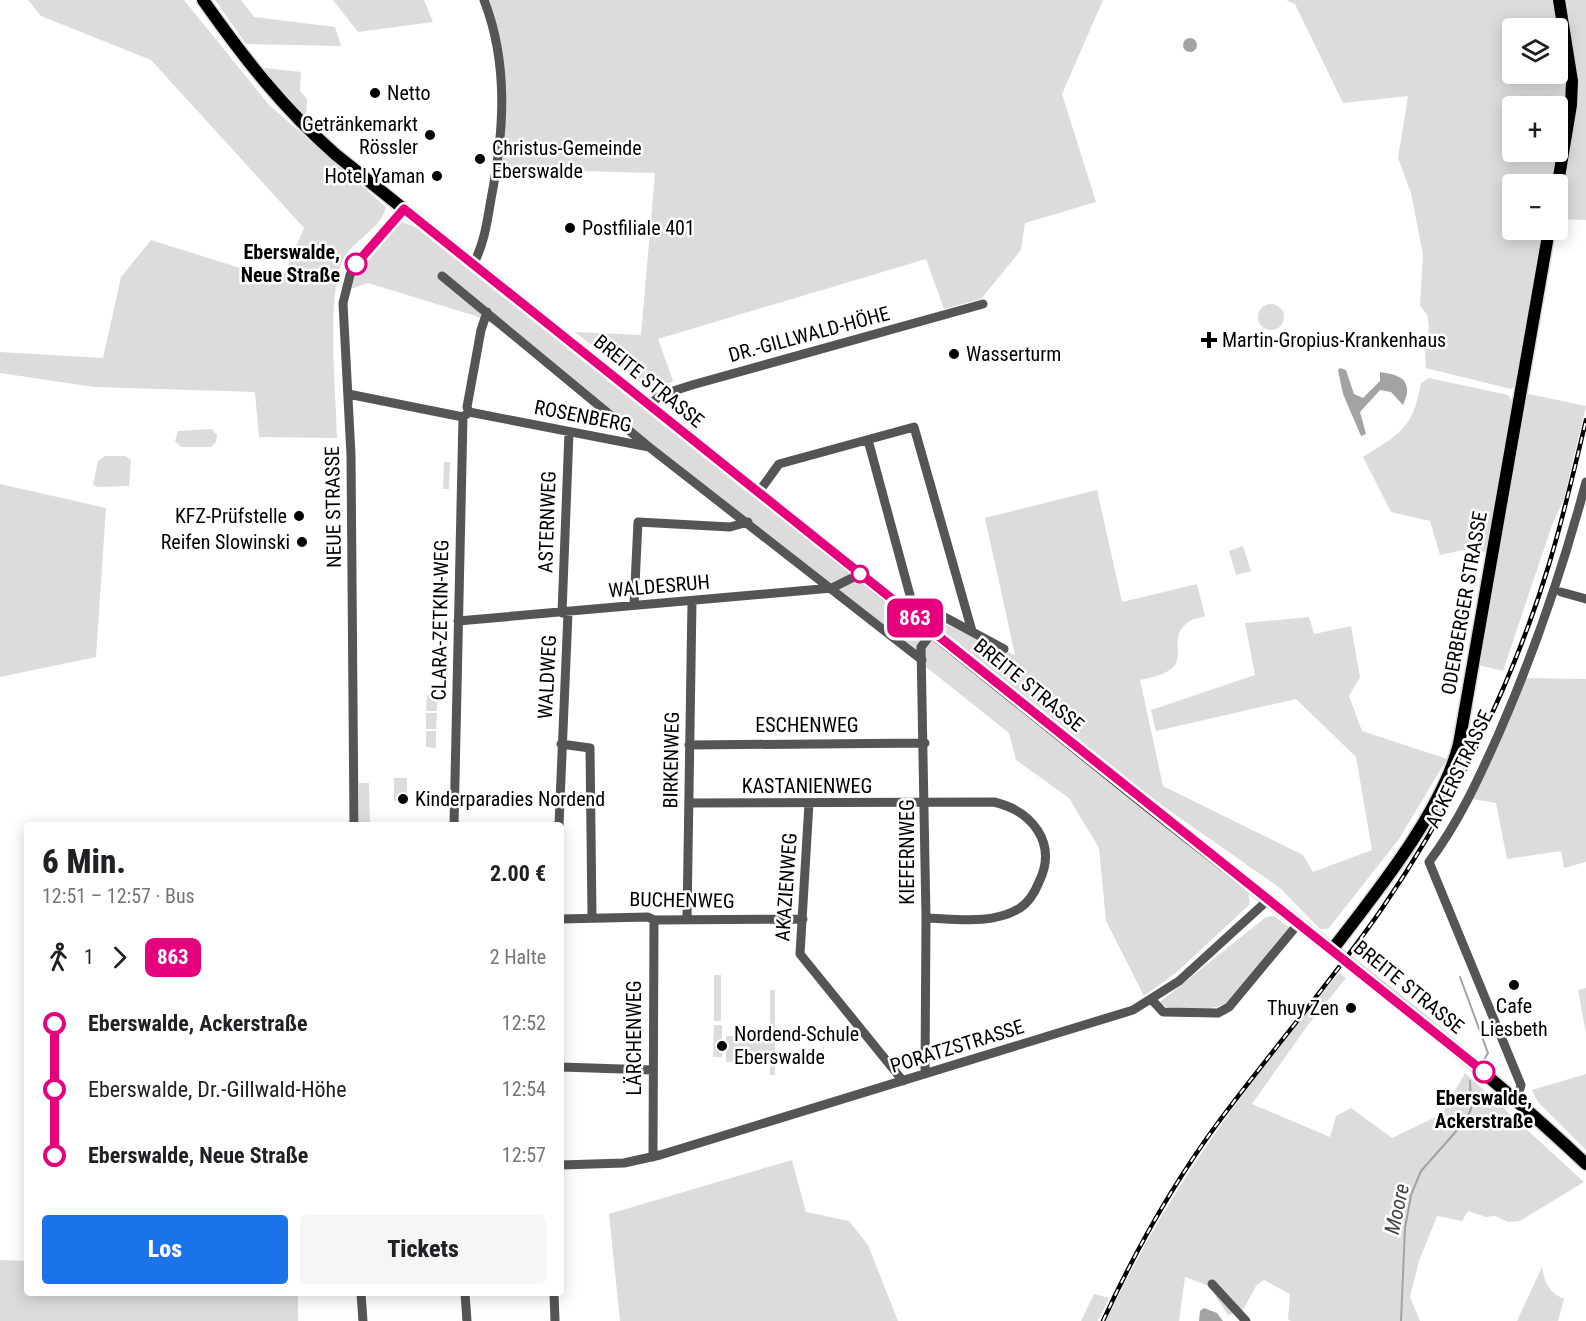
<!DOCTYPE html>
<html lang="de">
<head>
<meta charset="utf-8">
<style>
	:root { --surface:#fff; --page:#f6f6f6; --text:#202124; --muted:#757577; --accent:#1a73e8 }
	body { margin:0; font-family:"Roboto Condensed",sans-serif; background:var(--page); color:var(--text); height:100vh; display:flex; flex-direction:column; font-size:22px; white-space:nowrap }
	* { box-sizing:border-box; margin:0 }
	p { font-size:20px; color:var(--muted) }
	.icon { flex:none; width:33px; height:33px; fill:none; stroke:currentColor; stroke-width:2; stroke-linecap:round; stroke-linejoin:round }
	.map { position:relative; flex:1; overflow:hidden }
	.drawer { position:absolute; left:24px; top:822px; width:540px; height:474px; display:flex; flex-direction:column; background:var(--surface); border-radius:6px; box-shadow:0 3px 15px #0003 }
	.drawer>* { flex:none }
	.badge { padding:0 12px; border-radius:9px; font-size:21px; line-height:39px }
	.fabs { position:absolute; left:1502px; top:18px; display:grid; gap:12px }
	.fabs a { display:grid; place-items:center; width:66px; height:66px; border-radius:6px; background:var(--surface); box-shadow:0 3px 15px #0003; font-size:30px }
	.map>.badge { position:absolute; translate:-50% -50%; box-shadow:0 0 0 3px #fff }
	.legs { display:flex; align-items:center; gap:9px; height:66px; padding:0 18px; font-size:20px }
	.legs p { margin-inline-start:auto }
	.headline { display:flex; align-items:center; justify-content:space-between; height:102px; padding:0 18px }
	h1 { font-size:33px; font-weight:800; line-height:45px }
	.cta { display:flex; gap:12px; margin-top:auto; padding:12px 18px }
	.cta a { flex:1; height:69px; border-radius:6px; background:var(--accent); color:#fff; font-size:24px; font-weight:800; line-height:69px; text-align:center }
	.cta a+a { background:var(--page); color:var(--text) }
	ul { padding:0 18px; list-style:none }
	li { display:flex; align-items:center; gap:21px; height:66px; font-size:22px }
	li i { display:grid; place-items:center; width:9px; height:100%; margin:0 8px; background:currentColor }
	li i::after { content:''; width:15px; height:15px; margin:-8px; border:4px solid; border-radius:50%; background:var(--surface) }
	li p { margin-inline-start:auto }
	li:first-child i { background:linear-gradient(#0000 50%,currentColor 0) }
	li:last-child i { background:linear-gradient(currentColor 50%,#0000 0) }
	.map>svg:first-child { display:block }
	.green { fill:#dcdcdc; fill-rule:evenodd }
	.water { fill:#a3a3a3 }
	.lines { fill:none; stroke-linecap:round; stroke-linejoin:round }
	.stream { stroke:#a3a3a3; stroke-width:2 }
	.major-casing { stroke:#dbdbdb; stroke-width:15 }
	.minor { stroke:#555; stroke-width:9 }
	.major { stroke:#000; stroke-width:12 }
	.rail-casing { stroke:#000; stroke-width:4.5 }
	.rail { stroke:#fff; stroke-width:2; stroke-dasharray:7; stroke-linecap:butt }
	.line-1-casing { stroke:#fff; stroke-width:14 }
	.line-1 { stroke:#e6007e; stroke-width:9 }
	.poi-dot { fill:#000; stroke:#fff; stroke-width:2 }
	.stop-1-dot { fill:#fff; stroke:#e6007e; stroke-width:3 }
	.labels { text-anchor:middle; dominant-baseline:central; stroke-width:5; stroke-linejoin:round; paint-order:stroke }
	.poi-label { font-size:20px; fill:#000; stroke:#fff; text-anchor:start }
	.stop-label { font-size:20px; font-weight:bold; fill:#000; stroke:#fff; text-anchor:end }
	.street-label { font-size:20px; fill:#000; stroke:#fff }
	.water-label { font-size:21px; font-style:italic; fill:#444; stroke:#fff }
</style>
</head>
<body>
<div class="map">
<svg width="1586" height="1321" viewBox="0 0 1586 1321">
	<rect width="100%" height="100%" fill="#fff"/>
	<path class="green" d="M28,0H184L269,105L386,207C381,230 350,241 341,264C327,302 336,394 337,438L259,437L255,392L94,387L0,373V352L103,358L121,277L151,240L281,281L304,228L151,60L41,16Z
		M215,0H241L254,17L335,27L341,46L246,44Z
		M333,0H424L433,22L358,32Z
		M484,0H1103L1062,94L1096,202L1025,223L1021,250L981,299L944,309L926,259L658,339L673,381L652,392L575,332L641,335L655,173L496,169L503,89Z
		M1286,0H1552L1567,81V108L1554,184H1512V230H1546L1520,381L1511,389L1426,368L1425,355L1429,326L1427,315L1420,305L1423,255L1411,193L1398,158L1408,96L1343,103L1295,4ZM1512,28H1557V74H1512ZM1512,106H1557V152H1512Z
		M1565,0H1586V220L1557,219C1557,181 1571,143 1574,105C1577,69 1571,36 1565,0Z
		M265,68L301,72L300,91L307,99L306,116L301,117L261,73Z
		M402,222L423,230L1248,891L1250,904L1177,972L1144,996L1106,921L1099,848L1069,798L1016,760L1009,733L501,329L476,316L368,283L350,289C357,264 378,232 402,222Z
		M1258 317a13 13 0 1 1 26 0a13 13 0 1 1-26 0Z
		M1429,378L1508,395L1514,404L1488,552L1463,550L1440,555L1430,521L1391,512L1363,457C1400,434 1413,428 1421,383Z
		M1524,393L1586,406L1564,499L1552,525L1503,671L1478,665Z
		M211,429L217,435L216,442L211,447H181L175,441L178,431Z
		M105,456H125L131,460L129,486L98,487L93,485L98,461Z
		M444,462H450L449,489H443Z
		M0,484L106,508L96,657L0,677Z
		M1097,490L1122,602L1197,584L1205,616C1200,618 1191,619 1187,623C1161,645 1204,668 1140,680L1163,786L1303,855L1313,872L1372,850L1356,757L1296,699L1156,731L1151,710L1255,675L1245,623L1309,617L1314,634L1351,626L1360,677L1349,696L1362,731L1447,759L1399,839L1328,929H1320L1280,888L1156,801H1149L931,625L936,620L1015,655L985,518Z
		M1243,546L1251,571L1236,575L1229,551Z
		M1524,678L1586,679V862L1564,868L1561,851L1507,859L1496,803L1472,799Z
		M427,695H437V711H426Z
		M426,713H437L436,729H426Z
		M426,731H436V748L426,747Z
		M394,778H407V801H394Z
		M359,783H369L370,825H359Z
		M1274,916L1290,928L1229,1002C1216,1010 1169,1015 1160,1002L1266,917Z
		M1339,973L1346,978L1308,1025L1252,1104L1330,1137L1336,1116L1351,1108L1392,1138L1442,1114L1465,1073L1584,1182L1520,1221L1508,1222L1495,1216L1486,1217L1468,1211L1462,1221L1437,1216L1419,1261L1410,1297L1420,1321H1291L1288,1319L1290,1294L1264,1280L1256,1286L1243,1310L1228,1315L1209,1286L1185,1277L1179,1321H1106C1165,1194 1249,1080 1339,973Z
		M714,975H721V1021H714Z
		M1586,988V1033L1578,990Z
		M770,990H775V1075H770V1062H726V1036L770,1037Z
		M714,1025H722V1057H713Z
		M1586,1074V1150L1538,1102L1532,1090Z
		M792,1160L806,1212L849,1221L868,1245L898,1321H620L609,1214Z
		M0,1260L27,1261V1293H298V1321H0Z
		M1542,1267C1545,1284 1549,1292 1564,1299L1558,1321H1517Z
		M1094,1294L1109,1298L1098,1321H1081Z"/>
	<path class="water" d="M1183 45a7 7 0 1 1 14 0a7 7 0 1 1-14 0Z
		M1340,368L1346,370L1354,394L1363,398L1380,381V372C1402,375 1414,381 1403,405L1391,392L1380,390L1360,412L1366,434L1361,436L1343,394L1338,370Z
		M1204,1308L1217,1313L1223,1321H1199L1200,1311Z"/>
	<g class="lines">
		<path class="stream" d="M1460,977L1488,1053L1485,1058
			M1401,1321L1405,1228L1411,1195L1421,1171L1466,1120L1471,1109L1470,1081"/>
		<defs>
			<path id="major" d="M203,0C244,58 282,107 335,154C603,367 869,582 1136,796C1287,917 1445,1031 1586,1164
				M1557,189L1571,105L1572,81L1559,0
				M1332,950C1375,894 1442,812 1459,744L1549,230"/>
		</defs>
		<use href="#major" class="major-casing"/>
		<path class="minor" d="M473,265C484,244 487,223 491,199C504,133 509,64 484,0
			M442,276L649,447L922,660
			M348,394L463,417L469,412L649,447
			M648,406L661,395L692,385L983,304
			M469,412L467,407L481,330L487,312
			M868,440L914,610L911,615
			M758,493L779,464L914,427L972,631
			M1561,592L1586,599
			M634,605L638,522L730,527L748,522
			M914,610L937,613L1004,649
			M562,613L569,432
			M458,621L832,588L860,574
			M561,744L590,748L592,917
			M689,745L925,743
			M689,803L994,802C1032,811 1058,843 1039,882C1035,892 1029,902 1020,908C993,925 956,919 926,918
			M809,803L800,954L903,1081
			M354,825L351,455L343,303L350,275L356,264L404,209
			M454,825L463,417
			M559,825L568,613
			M561,919L648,917L654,920L803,919
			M687,919L692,601
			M1152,1000L1163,1012L1218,1013L1229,1007L1298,924
			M561,1067L652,1070
			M925,1074L926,918L921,647L932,633
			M1517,1099L1521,1085L1429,862C1459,822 1479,778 1499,733C1535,651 1563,568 1586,482
			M653,1157L654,920
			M561,1165L624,1163L660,1155L1133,1010L1179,981L1268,900
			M1212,1284L1246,1321
			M361,1293L363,1321
			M465,1293L467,1321
			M554,1293L555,1321"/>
		<use href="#major" class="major"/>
		<defs>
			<path id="rail" d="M1103,1321C1135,1251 1174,1182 1220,1120C1273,1049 1331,982 1381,910C1452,807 1514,681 1550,561C1564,514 1575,467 1586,420"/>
		</defs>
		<use href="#rail" class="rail-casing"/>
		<use href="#rail" class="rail"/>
	</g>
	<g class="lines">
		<defs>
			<path id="line-1" d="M356,264L404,209L1484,1072"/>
		</defs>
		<use href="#line-1" class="line-1-casing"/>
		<use href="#line-1" class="line-1"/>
	</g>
	<g class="poi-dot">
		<circle cx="375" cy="93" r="6"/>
		<circle cx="430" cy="135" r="6"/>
		<circle cx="480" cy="159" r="6"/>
		<circle cx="437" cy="176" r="6"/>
		<circle cx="570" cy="228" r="6"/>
		<path d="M1206 331h6v6h6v6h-6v6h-6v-6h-6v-6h6z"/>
		<circle cx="954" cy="354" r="6"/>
		<circle cx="299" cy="516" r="6"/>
		<circle cx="302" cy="542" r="6"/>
		<circle cx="403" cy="799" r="6"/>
		<circle cx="1514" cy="985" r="6"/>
		<circle cx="1351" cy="1008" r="6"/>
		<circle cx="722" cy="1046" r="6"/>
	</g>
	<g class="stop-1-dot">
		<circle cx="356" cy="264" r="10"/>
		<circle cx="860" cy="574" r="8"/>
		<circle cx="1484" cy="1072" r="10"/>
	</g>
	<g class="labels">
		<g class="poi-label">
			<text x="387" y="93">Netto</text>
			<text x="418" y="124" text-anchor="end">Getränkemarkt<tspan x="418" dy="23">Rössler</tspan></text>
			<text x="492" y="148">Christus-Gemeinde<tspan x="492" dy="23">Eberswalde</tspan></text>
			<text x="425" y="176" text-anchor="end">Hotel Yaman</text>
			<text x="582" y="228">Postfiliale 401</text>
			<text x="1222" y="340">Martin-Gropius-Krankenhaus</text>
			<text x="966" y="354">Wasserturm</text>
			<text x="287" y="516" text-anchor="end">KFZ-Prüfstelle</text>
			<text x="290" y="542" text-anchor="end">Reifen Slowinski</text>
			<text x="415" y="799">Kinderparadies Nordend</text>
			<text x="1514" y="1006" text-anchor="middle">Cafe<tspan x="1514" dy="23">Liesbeth</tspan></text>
			<text x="1339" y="1008" text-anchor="end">Thuy Zen</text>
			<text x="734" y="1034">Nordend-Schule<tspan x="734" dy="23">Eberswalde</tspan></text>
		</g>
		<g class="stop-label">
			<text x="340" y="252">Eberswalde,<tspan x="340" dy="23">Neue Straße</tspan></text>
			<text x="1484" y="1098" text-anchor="middle">Eberswalde,<tspan x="1484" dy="23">Ackerstraße</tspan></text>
		</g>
		<g class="street-label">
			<text transform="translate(809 334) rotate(-15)">DR.-GILLWALD-HÖHE</text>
			<text transform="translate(649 381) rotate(39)">BREITE STRASSE</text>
			<text transform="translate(583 416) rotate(11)">ROSENBERG</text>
			<text transform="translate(333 507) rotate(-91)">NEUE STRASSE</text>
			<text transform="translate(547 522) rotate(-88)">ASTERNWEG</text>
			<text transform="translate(659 586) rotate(-5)">WALDESRUH</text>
			<text transform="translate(1464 603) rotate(-80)">ODERBERGER STRASSE</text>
			<text transform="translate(440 620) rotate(-89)">CLARA-ZETKIN-WEG</text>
			<text transform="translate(547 677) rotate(-87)">WALDWEG</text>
			<text transform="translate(1029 685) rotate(39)">BREITE STRASSE</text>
			<text x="807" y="725">ESCHENWEG</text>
			<text transform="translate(671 760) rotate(-89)">BIRKENWEG</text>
			<text transform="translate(1459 769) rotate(-64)">ACKERSTRASSE</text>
			<text x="807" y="786">KASTANIENWEG</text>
			<text transform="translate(907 852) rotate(-90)">KIEFERNWEG</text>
			<text transform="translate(786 887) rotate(-86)">AKAZIENWEG</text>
			<text transform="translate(682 900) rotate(1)">BUCHENWEG</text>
			<text transform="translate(1409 987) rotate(39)">BREITE STRASSE</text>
			<text transform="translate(634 1038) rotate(-90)">LÄRCHENWEG</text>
			<text transform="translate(957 1046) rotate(-17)">PORATZSTRASSE</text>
		</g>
		<g class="water-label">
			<text transform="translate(1397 1209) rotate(-78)">Moore</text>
		</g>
	</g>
</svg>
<div class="fabs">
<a><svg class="icon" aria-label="layers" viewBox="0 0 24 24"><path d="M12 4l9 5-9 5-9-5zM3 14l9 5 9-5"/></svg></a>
<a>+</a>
<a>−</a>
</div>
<b class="badge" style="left:915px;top:618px;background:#e6007e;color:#fff">863</b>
<section class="drawer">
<div class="headline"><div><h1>6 Min.</h1><p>12:51 – 12:57 · Bus</p></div><b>2.00 €</b></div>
<div class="legs"><svg class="icon" aria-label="walk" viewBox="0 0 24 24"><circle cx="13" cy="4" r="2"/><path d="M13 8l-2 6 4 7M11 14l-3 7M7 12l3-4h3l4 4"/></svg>1<svg class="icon" aria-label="forward" viewBox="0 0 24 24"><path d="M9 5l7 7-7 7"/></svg><b class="badge" style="background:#e6007e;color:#fff">863</b><p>2 Halte</p></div>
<ul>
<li><i style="color:#e6007e"></i><b>Eberswalde, Ackerstraße</b><p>12:52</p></li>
<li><i style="color:#e6007e"></i><span>Eberswalde, Dr.-Gillwald-Höhe</span><p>12:54</p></li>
<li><i style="color:#e6007e"></i><b>Eberswalde, Neue Straße</b><p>12:57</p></li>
</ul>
<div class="cta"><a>Los</a><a>Tickets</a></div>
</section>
</div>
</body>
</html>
